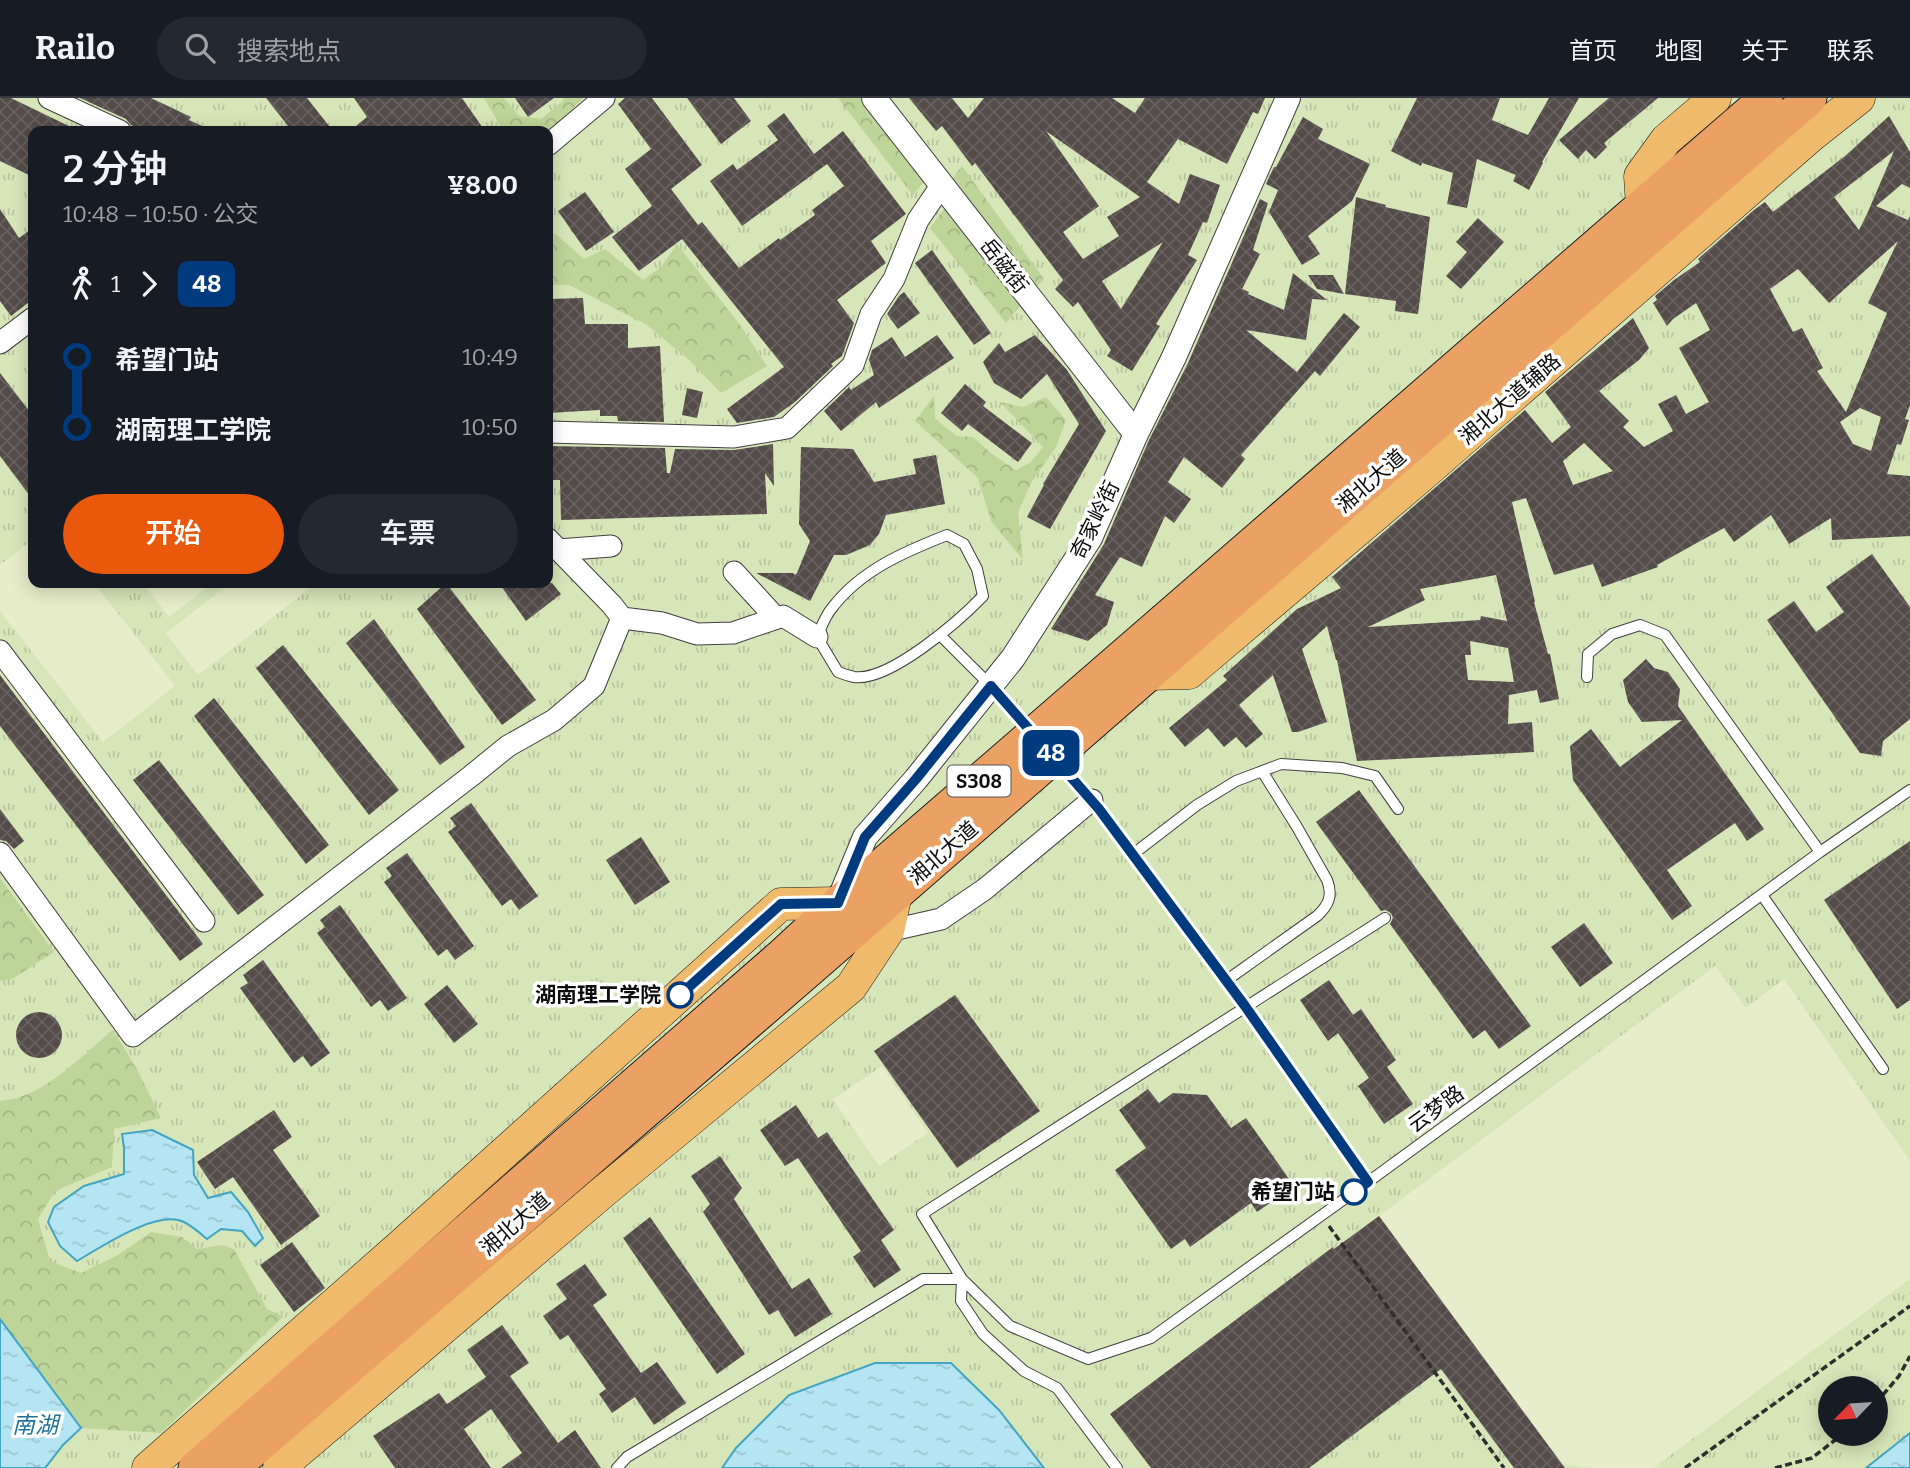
<!DOCTYPE html>
<html lang="zh">
<head>
<meta charset="utf-8">
<style>
	:root { --surface:#171b24; --page:#242831; --text:#f1f3f6; --muted:#9ea1a6; --line:#363941; --accent:#ea580c }
	body { margin:0; font-family:Bitter,"Noto Sans SC",serif; background:var(--page); color:var(--text); height:100vh; display:flex; flex-direction:column; font-size:26px; white-space:nowrap }
	* { box-sizing:border-box; margin:0 }
	p { font-size:23px; color:var(--muted) }
	.icon { flex:none; width:38px; height:38px; fill:none; stroke:currentColor; stroke-width:2; stroke-linecap:round; stroke-linejoin:round }
	.map { position:relative; flex:1; overflow:hidden }
	.sheet { position:absolute; left:28px; top:28px; width:525px; height:462px; display:flex; flex-direction:column; background:var(--surface); border-radius:14px; box-shadow:0 4px 18px #0003 }
	.sheet>* { flex:none }
	.badge { padding:0 14px; border-radius:10px; font-size:24px; line-height:46px }
	.needle { width:46px; rotate:245deg }
	.fabs { position:absolute; left:1818px; top:1278px; display:grid; gap:14px }
	.fabs a { display:grid; place-items:center; width:70px; height:70px; border-radius:50%; background:var(--surface); box-shadow:0 4px 18px #0003; font-size:35px }
	.map>.badge { position:absolute; translate:-50% -50%; box-shadow:0 0 0 4px #fff }
	.legs { display:flex; align-items:center; gap:10px; height:77px; padding:0 35px; font-size:23px }
	.legs p { margin-inline-start:auto }
	.overview { display:flex; align-items:center; justify-content:space-between; height:119px; padding:0 35px }
	h1 { font-size:38px; font-weight:600; line-height:52px }
	.primary-button { display:flex; gap:14px; margin-top:auto; padding:14px 35px }
	.primary-button a { flex:1; height:80px; border-radius:42px; background:var(--accent); color:#fff; font-size:28px; font-weight:600; line-height:80px; text-align:center }
	.primary-button a+a { background:var(--page); color:var(--text) }
	ul { padding:0 35px; list-style:none }
	li { display:flex; align-items:center; gap:24px; height:70px; font-size:26px }
	li i { display:grid; place-items:center; width:10px; height:100%; margin:0 9px; background:currentColor }
	li i::after { content:''; width:18px; height:18px; margin:-9px; border:5px solid; border-radius:50%; background:var(--surface) }
	li p { margin-inline-start:auto }
	li:first-child i { background:linear-gradient(#0000 50%,currentColor 0) }
	li:last-child i { background:linear-gradient(currentColor 50%,#0000 0) }
	header { display:flex; align-items:center; gap:42px; box-sizing:border-box; height:98px; padding:0 35px; background:var(--surface); border-bottom:2px solid var(--line) }
	header strong { font-size:33px }
	nav { display:flex; gap:38px; margin-inline-start:auto; font-size:24px }
	.search { width:490px; height:63px; background:var(--page); display:flex; align-items:center; gap:18px; box-sizing:border-box; padding:0 24px; border-radius:38px; color:var(--muted); font-size:26px }
	.map>svg:first-child { display:block }
	.grass { fill:url(#grass-tufts); fill-rule:evenodd }
	.forest { fill:url(#forest-crowns) }
	.pitch { fill:#e7edca }
	.water { fill:url(#water-ripples); stroke:#41a4c4; stroke-width:2 }
	.building { fill:url(#building-cross-hatch); fill-rule:evenodd }
	.lines { fill:none; stroke-linecap:round; stroke-linejoin:round }
	.service-casing { stroke:#3f3f3f; stroke-width:12 }
	.minor-casing { stroke:#3f3f3f; stroke-width:23 }
	.tertiary-casing { stroke:#3f3f3f; stroke-width:26 }
	.primary-casing { stroke:#1d1d1d; stroke-width:33 }
	.trunk-casing { stroke:#1d1d1d; stroke-width:35 }
	.path { stroke:#2e2e2e; stroke-width:3.5; stroke-dasharray:7 3.5; stroke-linecap:butt }
	.service { stroke:#fff; stroke-width:10 }
	.minor { stroke:#fff; stroke-width:21 }
	.tertiary { stroke:#fff; stroke-width:24 }
	.primary { stroke:#efba6b; stroke-width:32 }
	.trunk { stroke:#eca164; stroke-width:33 }
	.service-bridge-casing { stroke:#3f3f3f; stroke-width:12; stroke-linecap:butt }
	.service-bridge { stroke:#fff; stroke-width:10 }
	.line-1-casing { stroke:#fff; stroke-width:16 }
	.line-1 { stroke:#003b80; stroke-width:10 }
	.stop-1-dot { fill:#fff; stroke:#003b80; stroke-width:3.5 }
	.labels { text-anchor:middle; dominant-baseline:central; stroke-width:7; stroke-linejoin:round; paint-order:stroke }
	.shield { fill:#fff; stroke:#555; stroke-width:2 }
	.shield-label { font-size:19px; font-weight:bold; fill:#0c0c0c }
	.street-label { font-size:21px; fill:#0c0c0c; stroke:#fff }
	.stop-label { font-size:21px; font-weight:bold; fill:#0c0c0c; stroke:#fff; text-anchor:end }
	.water-label { font-size:23px; font-style:italic; fill:#1e7495; stroke:#fff }
</style>
</head>
<body>
<header>
<strong>Railo</strong>
<div class="search"><svg class="icon" aria-label="search" viewBox="0 0 24 24"><circle cx="10" cy="10" r="6"/><path d="M15 15l6 6"/></svg>搜索地点</div>
<nav><a>首页</a><a>地图</a><a>关于</a><a>联系</a></nav>
</header>
<div class="map">
<svg width="1910" height="1370" viewBox="0 0 1910 1370">
	<defs>
		<pattern id="grass-tufts" width="24" height="20" patternUnits="userSpaceOnUse" patternTransform="scale(1.75)"><rect width="24" height="20" fill="#d7e6b9"/><path d="M3 7l-1-3M5 7V3M7 7l1-3M15 17l-1-3M17 17v-4M19 17l1-3" fill="none" stroke="#b7c49e"/></pattern>
		<pattern id="forest-crowns" width="20" height="18" patternUnits="userSpaceOnUse" patternTransform="scale(1.75)"><rect width="20" height="18" fill="#bed599"/><path d="M2 6a3 3 0 1 1 6 0M12 15a3 3 0 1 1 6 0" fill="none" stroke="#a2b683"/></pattern>
		<pattern id="water-ripples" width="26" height="14" patternUnits="userSpaceOnUse" patternTransform="scale(1.75)"><rect width="26" height="14" fill="#b5e5f2"/><path d="M2 4q2-2 4 0t4 0M15 11q2-2 4 0t4 0" fill="none" stroke="#9ac3ce"/></pattern>
		<pattern id="building-cross-hatch" width="8" height="8" patternUnits="userSpaceOnUse" patternTransform="scale(1.75)"><rect width="8" height="8" fill="#544c49"/><path d="M0 0l8 8M0 8l8-8" fill="none" stroke="#68615f"/></pattern>
	</defs>
	<rect width="100%" height="100%" fill="#fef8ed"/>
	<path class="grass" d="M0,0H1910V1370H0ZM33,33H548V485H33ZM1830,1290H1876V1335H1830Z"/>
	<path class="forest" d="M484,0H504L519,18L541,21L564,2L563,0H583L548,35L503,33Z
		M838,0H869L929,78L913,97Z
		M962,68L1044,181L1035,191L950,82Z
		M946,108L1020,208L1006,225L930,130Z
		M556,136L584,161L605,151L643,182L661,169L677,146L740,227L767,268L721,295L689,262L647,227L569,187L548,186V137Z
		M934,298L935,321L957,338L973,339L992,356L1016,372L1031,364L1043,349L1000,304L1023,309L1046,299L1066,322L1056,349L1031,385L1018,415L1023,462L991,423L978,380L915,323Z
		M0,780L54,854L12,881L0,883Z
		M113,932L138,973L161,1020L114,1031L112,1069L55,1093L38,1121L50,1163L81,1175L118,1157L151,1134L182,1139L197,1151L222,1147L234,1151L267,1211L283,1219L161,1335L81,1330L0,1221V1003C46,999 79,959 113,932Z"/>
	<path class="pitch" d="M33,441V485H94L175,588L103,644L0,513V467Z
		M143,485H213L169,519Z
		M230,485H317L198,577L166,535Z
		M1715,868L1746,910L1784,881L1910,1063V1181L1653,1370H1592L1562,1366L1379,1118Z
		M882,968L928,1035L879,1068L833,1001Z"/>
	<path class="water" d="M152,1032L193,1052L194,1077L208,1100L231,1094L248,1114L263,1140L255,1148L242,1133L221,1131L207,1141C200,1135 192,1128 184,1124C157,1111 101,1149 77,1163L60,1148L48,1124L54,1109L84,1088L124,1076V1050L122,1036Z
		M0,1221L81,1330L63,1347L45,1370H0Z
		M875,1265H951L999,1312L1044,1370H722L736,1350L789,1297Z
		M1910,1335V1370H1866Z"/>
	<path class="building" d="M0,0H11L79,33H33V79L0,63Z
		M80,0H151L191,19L189,22L213,33H145L131,27L126,21Z
		M266,0H307L333,33H292Z
		M354,0H462L485,33H350L367,19Z
		M515,0H554L528,19Z
		M625,0H652L702,67L671,91L698,127L702,124L739,170L779,140L780,142L815,117L812,112L844,88L827,66L742,128L710,83L733,66L737,72L778,42L767,28L784,15L814,56L843,33L906,116L871,143L886,165L837,202L854,225L842,258L831,266L833,268L795,304L774,319L737,325L727,311L784,269L682,141L639,173L612,139L652,108L625,71L651,51L618,6Z
		M687,0H734L751,23L721,46Z
		M909,0H952L968,20L984,0H1112L1135,15L1145,0H1265L1258,16L1253,14L1227,66L1178,41L1147,84L1179,106L1190,76L1220,87L1207,125L1203,124L1188,157L1197,162L1156,226L1160,228L1132,273L1107,258L1111,252L1078,204L1073,209L1055,191L1063,182L975,65L972,68L942,28L936,33ZM1046,33L1140,99L1107,119L1119,138L1083,161L1063,134L1099,108ZM1163,144L1121,211L1102,183Z
		M1417,0H1500L1492,22L1528,37L1549,0H1579L1542,64L1543,65L1529,92L1513,83L1516,77L1477,61L1467,110L1447,106L1453,75L1422,65L1421,68L1391,53Z
		M1609,0H1658L1604,45L1607,49L1595,61L1586,52L1578,61L1559,42Z
		M1889,18L1910,54V90L1902,86L1876,108L1908,122L1910,118V307L1905,321L1909,322L1901,347L1897,346L1887,376L1910,378V438L1832,442L1831,420L1789,446L1771,417L1734,444L1724,430L1657,467L1658,469L1602,489L1593,466L1554,477L1526,400L1512,404L1535,504H1534L1548,556H1550L1559,601L1540,605L1537,592L1509,597L1508,626L1532,624L1534,654L1357,663L1337,562H1336L1327,528L1302,551L1327,624L1298,634H1292L1273,577L1239,607L1263,636L1246,650L1236,639L1224,649L1208,630L1185,649L1169,630L1227,582L1223,578L1297,511L1341,490L1332,479L1525,312L1552,345L1571,329L1545,294L1633,220L1649,250L1639,262L1599,293L1629,323L1623,329L1644,349L1673,333L1658,306L1676,297L1686,316L1709,304L1679,250L1710,232L1696,205L1673,221L1667,228L1653,205L1657,202L1655,198L1674,182L1700,164L1698,161L1754,112L1765,104L1773,114L1845,58ZM1894,53L1867,116L1859,132L1834,99ZM1898,143L1868,205L1887,215L1846,314L1817,273L1823,270L1802,230L1793,234L1770,191L1798,171L1829,205ZM1860,310L1881,319L1871,353L1853,346L1840,324ZM1584,345L1613,373L1573,387L1563,363ZM1496,477L1507,523L1481,518L1480,522L1368,529L1425,502L1420,491ZM1470,543L1508,550L1514,584L1468,582L1465,557H1471Z
		M1303,19L1323,31L1318,41L1370,66L1352,103L1308,138L1320,156L1302,167L1269,114L1278,92L1266,86L1274,69H1276Z
		M585,94L614,134L586,153L558,113Z
		M1356,99L1386,107L1385,109L1430,119L1418,216L1395,213L1396,203L1345,196Z
		M1260,101L1268,105L1253,152L1260,156L1242,191L1249,194L1248,196L1284,212L1293,175L1327,202L1312,201L1306,242L1246,232L1297,274L1344,215L1360,229L1320,278L1315,273L1241,357L1245,361L1222,390L1184,359L1168,384L1191,401L1174,425L1165,418L1142,469L1120,459L1095,497L1114,504L1107,527L1088,543L1051,531L1104,446L1149,342L1188,265Z
		M0,111L19,140L33,130V201L11,218L0,203Z
		M1478,120L1504,144L1461,191L1446,178L1467,154L1456,144Z
		M932,152L991,235L974,247L915,165Z
		M1308,177H1333L1344,196L1317,191Z
		M904,194L920,215L898,231L887,216L899,198Z
		M583,200L585,226H628V250L660,248L664,324L618,323L617,318H600V312L548,315V201Z
		M937,237L954,260L879,310L876,304L841,333L824,313L849,289L851,292L874,277L869,262L872,252L892,239L905,259Z
		M1035,237L1067,272L1106,333L1050,431L1027,419L1044,387L1043,386L1079,326L1047,276L1021,301L994,285L983,264L999,245L1005,254Z
		M0,275L33,318V402L0,358Z
		M965,286L986,304L983,308L1032,345L1018,364L968,326L962,333L941,315Z
		M687,290L703,294L697,320L682,317Z
		M773,346L774,388L765,375L767,416L561,422L560,382H548V348L665,350L667,375H670L675,351L734,352Z
		M801,349L853,351L874,384L916,376L913,361L936,357L945,406L886,417L879,436L870,447L846,457H834L810,503L756,475H793L795,477L797,475L810,443L799,426Z
		M1872,456L1910,509V621L1883,643L1881,658L1860,655L1767,522L1794,503L1816,534L1844,514L1826,489Z
		M446,485L536,602L502,627L417,511Z
		M499,485H552L561,496L526,523Z
		M374,521L465,649L440,667L346,545Z
		M283,547L399,692L369,717L256,570Z
		M1646,561L1654,570L1668,574L1680,591L1678,608L1764,731L1747,743L1735,725L1667,772L1692,808L1672,822L1573,682L1570,648L1591,631L1620,669L1682,622L1642,624L1628,604L1623,582Z
		M0,577L203,846L180,863L0,628Z
		M214,600L329,747L306,766L194,618Z
		M159,662L264,797L238,817L133,682Z
		M1359,692L1531,928L1499,951L1485,932L1473,941L1390,826L1393,820L1391,815L1385,812L1381,813L1316,724Z
		M471,705L538,798L519,812L511,801L502,808L448,734L456,728L450,720Z
		M0,711L24,743L14,751L6,743L0,742Z
		M641,739L670,784L635,807L606,762Z
		M1910,743V902L1897,911L1824,802Z
		M407,755L474,848L455,862L447,851L438,858L384,784L392,778L386,770Z
		M340,807L407,900L388,913L380,902L371,909L317,835L325,829L320,822Z
		M1584,825L1613,865L1580,889L1551,849Z
		M263,862L330,955L311,969L303,958L294,965L240,890L248,885L243,877Z
		M1329,882L1353,917L1361,911L1396,962L1387,969L1413,1006L1384,1026L1358,988L1369,980L1338,935L1328,943L1300,902Z
		M447,887L478,926L454,945L424,906Z
		M955,897L1040,1013L957,1070L874,953Z
		M16 937a23 23 0 1 1 46 0a23 23 0 1 1-46 0Z
		M1148,991L1159,1005L1173,995L1207,997L1231,1030L1246,1020L1294,1088L1257,1114L1251,1105L1190,1149L1185,1141L1171,1151L1115,1072L1146,1050L1119,1012Z
		M796,1007L818,1040L827,1034L894,1132L881,1142L901,1172L874,1190L853,1159L861,1153L798,1060L785,1068L760,1032Z
		M274,1012L292,1039L273,1052L320,1118L281,1147L233,1079L215,1091L197,1064Z
		M720,1058L742,1090L734,1101L792,1191L809,1180L832,1216L795,1239L778,1212L769,1217L703,1114L710,1106L691,1078Z
		M1379,1118L1565,1370H1514L1441,1271L1309,1370H1151L1110,1316L1333,1149L1334,1151Z
		M650,1119L745,1256L717,1276L623,1140Z
		M292,1144L325,1190L294,1214L260,1167Z
		M585,1166L607,1197L593,1207L641,1275L657,1264L686,1305L654,1327L635,1299L612,1315L599,1296L606,1291L568,1237L560,1242L543,1218L567,1201L556,1186Z
		M502,1227L529,1265L510,1278L558,1345L575,1332L601,1370H501L522,1355L491,1311L464,1331L491,1370H395L373,1338L439,1295L447,1306L486,1279L467,1252Z"/>
	<g class="lines">
		<defs>
			<path id="service" d="M947,437L964,446L977,471L983,498C959,523 889,584 854,579C849,578 843,576 838,574L817,539C821,530 825,518 832,510C861,472 904,454 947,437Z
				M940,537L991,588L1031,632
				M1587,579L1588,556L1612,536L1640,527L1665,537L1820,754
				M1092,702L1246,908L1368,1084L1820,754L1910,692
				M1132,757L1197,707L1236,683L1281,666L1342,670L1375,678L1398,711
				M1762,797L1883,971
				M1227,882L1317,818C1329,807 1333,797 1327,782L1297,729L1262,673
				M1368,1084L1151,1240L1088,1261L1010,1228L962,1181L922,1116L1385,820
				M617,1370L627,1359L923,1181H962L961,1203L983,1236L1024,1273L1057,1290L1117,1370"/>
			<path id="minor" d="M49,0L120,33
				M548,47L604,0
				M0,245L33,220
				M548,334L734,339L787,330L853,267L871,216L894,181L918,122L941,88
				M548,441L612,507L622,520L662,525L697,536L733,535L783,518L817,539
				M558,452L611,448
				M734,474L776,520
				M0,553L204,823
				M0,755L133,938L471,678L508,648L554,622L594,588L622,520
				M888,833L941,821L985,791L1092,702"/>
			<path id="tertiary" d="M874,0L1136,336
				M840,800L865,739L916,681L1013,560L1090,440L1136,336L1174,259L1288,0"/>
			<path id="primary" d="M1642,107L1640,78L1666,42L1715,0
				M1150,576L1189,575L1419,380L1811,38L1859,0
				M148,1370L398,1150L781,806L838,805
				M279,1370L603,1094L851,889L888,833L896,796"/>
			<path id="trunk" d="M195,1370L781,858L838,805L1766,0
				M233,1370L808,873L1810,0"/>
		</defs>
		<use href="#service" class="service-casing"/>
		<use href="#minor" class="minor-casing"/>
		<use href="#tertiary" class="tertiary-casing"/>
		<use href="#primary" class="primary-casing"/>
		<use href="#trunk" class="trunk-casing"/>
		<path class="path" d="M1329,1128L1504,1370
			M1876,1305L1899,1278L1910,1258
			M1685,1370L1910,1208
			M1775,1370L1812,1360L1844,1335"/>
		<use href="#service" class="service"/>
		<use href="#minor" class="minor"/>
		<use href="#tertiary" class="tertiary"/>
		<use href="#primary" class="primary"/>
		<use href="#trunk" class="trunk"/>
		<defs>
			<path id="service-bridge" d="M1031,632L1092,702"/>
		</defs>
		<use href="#service-bridge" class="service-bridge-casing"/>
		<use href="#service-bridge" class="service-bridge"/>
	</g>
	<g class="lines">
		<defs>
			<path id="line-1" d="M680,897L781,806L838,805L865,739L916,681L991,588L1099,711L1245,908L1368,1084L1354,1094"/>
		</defs>
		<use href="#line-1" class="line-1-casing"/>
		<use href="#line-1" class="line-1"/>
	</g>
	<g class="stop-1-dot">
		<circle cx="680" cy="897" r="12"/>
		<circle cx="1354" cy="1094" r="12"/>
	</g>
	<g class="labels">
		<rect class="shield" x="947.5" y="667.5" width="63" height="31" rx="5"/>
		<g class="shield-label">
			<text x="979" y="683">S308</text>
		</g>
		<g class="street-label">
			<text transform="translate(1004 168) rotate(52)">岳磁街</text>
			<text transform="translate(1510 301) rotate(-41)">湘北大道辅路</text>
			<text transform="translate(1371 383) rotate(-41)">湘北大道</text>
			<text transform="translate(1095 422) rotate(-64)">奇家岭街</text>
			<text transform="translate(943 755) rotate(-41)">湘北大道</text>
			<text transform="translate(1436 1011) rotate(-36)">云梦路</text>
			<text transform="translate(515 1126) rotate(-41)">湘北大道</text>
		</g>
		<g class="stop-label">
			<text x="661" y="897">湖南理工学院</text>
			<text x="1335" y="1094">希望门站</text>
		</g>
		<g class="water-label">
			<text x="35" y="1327">南湖</text>
		</g>
	</g>
</svg>
<div class="fabs">
<a><svg class="needle" viewBox="-14 -14 28 28"><path d="M0-13l5 13h-10z" fill="#e53935"/><path d="M0 13l5-13h-10z" fill="#9ea1a6"/></svg></a>
</div>
<b class="badge" style="left:1051px;top:655px;background:#003b80;color:#fff">48</b>
<section class="sheet">
<div class="overview"><div><h1>2 分钟</h1><p>10:48 – 10:50 · 公交</p></div><b>¥8.00</b></div>
<div class="legs"><svg class="icon" aria-label="walk" viewBox="0 0 24 24"><circle cx="13" cy="4" r="2"/><path d="M13 8l-2 6 4 7M11 14l-3 7M7 12l3-4h3l4 4"/></svg>1<svg class="icon" aria-label="forward" viewBox="0 0 24 24"><path d="M9 5l7 7-7 7"/></svg><b class="badge" style="background:#003b80;color:#fff">48</b></div>
<ul>
<li><i style="color:#003b80"></i><b>希望门站</b><p>10:49</p></li>
<li><i style="color:#003b80"></i><b>湖南理工学院</b><p>10:50</p></li>
</ul>
<div class="primary-button"><a>开始</a><a>车票</a></div>
</section>
</div>
</body>
</html>
